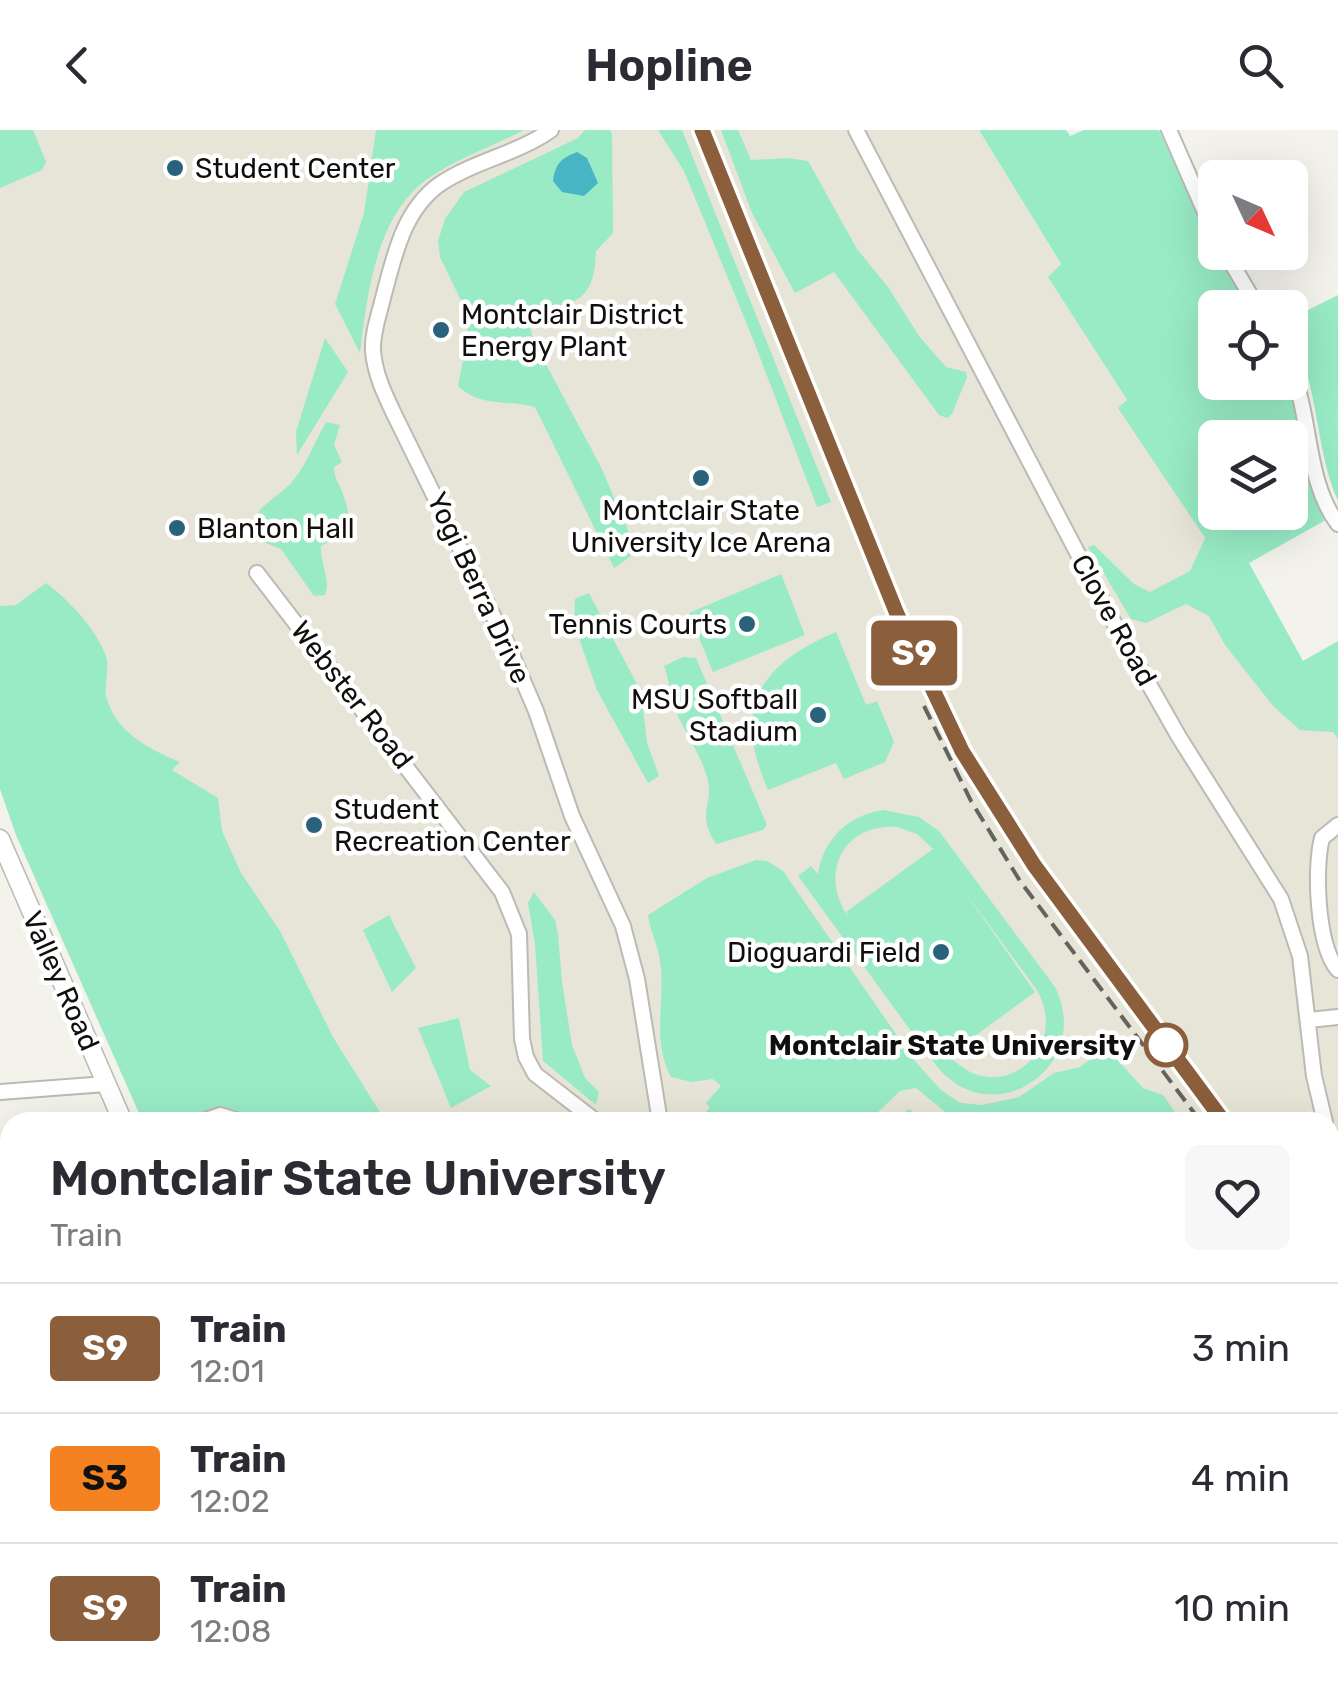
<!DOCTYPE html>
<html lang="en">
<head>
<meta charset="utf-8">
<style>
	:root { --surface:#fff; --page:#f7f7f7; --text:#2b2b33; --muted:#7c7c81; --line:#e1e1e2 }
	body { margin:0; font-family:Rubik,sans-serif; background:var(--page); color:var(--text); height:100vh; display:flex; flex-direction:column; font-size:38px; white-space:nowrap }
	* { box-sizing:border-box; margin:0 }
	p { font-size:32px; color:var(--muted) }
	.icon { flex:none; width:55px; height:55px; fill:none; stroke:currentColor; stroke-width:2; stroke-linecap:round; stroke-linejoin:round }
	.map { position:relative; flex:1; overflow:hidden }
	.sheet { position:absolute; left:0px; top:982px; width:1340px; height:582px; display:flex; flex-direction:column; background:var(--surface); border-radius:30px 30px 0 0; box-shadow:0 10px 40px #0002 }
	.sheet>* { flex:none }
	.badge { padding:0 20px; border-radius:8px; font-size:35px; line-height:65px }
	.needle { width:65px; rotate:134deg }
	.controls { position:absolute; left:1198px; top:30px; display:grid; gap:20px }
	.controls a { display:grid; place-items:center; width:110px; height:110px; border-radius:15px; background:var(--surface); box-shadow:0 10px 40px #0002; font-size:50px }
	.map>.badge { position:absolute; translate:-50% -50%; box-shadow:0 0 0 5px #fff }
	.round { display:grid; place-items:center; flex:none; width:105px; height:105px; border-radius:15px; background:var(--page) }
	.summary { display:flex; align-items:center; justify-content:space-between; height:170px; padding:0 50px }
	h1 { font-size:48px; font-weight:600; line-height:75px }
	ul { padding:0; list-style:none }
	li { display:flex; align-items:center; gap:30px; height:130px; padding:0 50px; border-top:2px solid var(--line) }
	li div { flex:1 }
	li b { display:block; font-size:38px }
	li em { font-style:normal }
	li .badge { min-width:110px; font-weight:700; text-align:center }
	header { display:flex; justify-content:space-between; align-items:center; height:130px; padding:0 50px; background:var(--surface); font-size:45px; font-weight:600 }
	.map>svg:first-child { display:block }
	.built { fill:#e7e5d7 }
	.green { fill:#98ebc5; fill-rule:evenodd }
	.water { fill:#47b5c3 }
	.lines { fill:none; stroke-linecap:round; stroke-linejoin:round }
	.stream { stroke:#47b5c3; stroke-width:4 }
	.minor-casing { stroke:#bbbab4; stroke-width:18 }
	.major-casing { stroke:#bbbab4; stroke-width:21 }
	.minor { stroke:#fff; stroke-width:14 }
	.major { stroke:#fff; stroke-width:18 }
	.rail { stroke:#64635f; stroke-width:4; stroke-dasharray:15 8; stroke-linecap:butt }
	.line-casing { stroke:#fff; stroke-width:22 }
	.line { stroke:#8b5e3c; stroke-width:15 }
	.poi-dot { fill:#28637b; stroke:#fff; stroke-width:4 }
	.stop-dot { fill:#fff; stroke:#8b5e3c; stroke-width:5 }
	.labels { text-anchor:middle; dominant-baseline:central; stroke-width:9; stroke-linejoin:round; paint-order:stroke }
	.poi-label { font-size:28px; fill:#100f0d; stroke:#fff; text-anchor:start }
	.street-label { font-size:28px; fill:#100f0d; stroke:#fff }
	.stop-label { font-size:28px; font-weight:bold; fill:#100f0d; stroke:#fff; text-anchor:end }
</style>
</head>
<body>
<header><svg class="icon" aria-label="back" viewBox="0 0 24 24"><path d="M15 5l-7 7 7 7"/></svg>Hopline<svg class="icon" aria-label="search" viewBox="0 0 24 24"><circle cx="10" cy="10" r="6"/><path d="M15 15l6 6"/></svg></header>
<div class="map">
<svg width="1338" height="1564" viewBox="0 0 1338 1564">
	<rect width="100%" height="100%" fill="#f3f2eb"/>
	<path class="built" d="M0,0H979L1061,135L1049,147L1127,271L1119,278L1338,609V1182L1330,1189V992H143L16,705L0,659Z"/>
	<path class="green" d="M0,0H33L46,32L42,40L0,58Z
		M376,0H524C492,17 455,29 426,50C376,87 367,165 360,223L335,174L364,83Z
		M585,0H610L612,4L613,103L596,121C594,177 573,172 526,183L534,212L601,337L633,412L631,426L614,438L535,277C509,270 478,277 458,256L468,205L467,183L440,127L438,111L445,89L464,62L578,8Z
		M658,0H682L831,372L817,377L753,209L684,41Z
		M721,0H738L751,30L787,28L808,31L857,119L888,157L919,206L946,237L966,242L967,247L952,284L947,288L939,285L834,142L795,163L752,83Z
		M979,0H1066L1070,6L1084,0H1159L1215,122L1250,177L1215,178V252H1289L1290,256L1312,354L1324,391L1249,433L1303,531L1338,511V609L1333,602L1300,600L1274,577L1225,515L1209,486L1186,474L1146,493L1131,489L1088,417L1094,415L1134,454L1150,462L1190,441L1205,408L1118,278L1127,270L1048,147L1061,134ZM1215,308H1290V382H1215Z
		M1338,165V371C1321,333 1319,289 1308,248C1303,227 1290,211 1290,189Z
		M325,208L348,242L297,325L296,302Z
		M326,292L340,295L334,315L342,332L334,337C334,348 338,351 342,361C354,393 348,401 321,416C320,433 331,450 325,465L314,466L281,419L255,409C247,378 272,373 290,354C305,339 315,311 326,292Z
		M781,444L805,505L713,542L689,483Z
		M46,453C69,470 96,499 106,526C110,538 104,553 106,566C115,602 149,619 180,632L172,640L218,668L222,701L241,743L280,801L333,907L386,992H143L16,705L0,659V476L16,475Z
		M589,463L641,562L647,613L659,646L648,653L597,560L574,494L575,469Z
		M836,502L866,575L877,571L894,612L885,632L844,649L836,633L768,660C732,579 758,535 836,502Z
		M683,527L696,528L767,695L763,700L716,714C695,681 715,676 707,647C700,623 686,604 676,582C670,567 670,551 664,536Z
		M883,680L919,687L939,701L1055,857C1095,938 990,1006 935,934L798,746L811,736L818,744C823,709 849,685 883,680ZM897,697L917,704L933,719L846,782L850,789C818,747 841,693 897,697ZM962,758L1037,860C1072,923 995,980 949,925L1035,862Z
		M756,730L767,731L783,741L914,930L940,959L960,973L982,975L1019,967L1054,943L1080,937L1099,923L1112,924L1143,958L1163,965L1182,992H951L943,980L916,958L900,961L878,982L899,987L909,979L925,992H694L710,978L706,973L721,956L713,949L691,952L671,947C651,911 666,869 660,831C658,815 650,801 648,785L707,748Z
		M534,762L555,790L558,804L562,852L572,915L585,948L599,962L596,975L543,931L535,814L528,773Z
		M389,785L416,838L392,862L363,800Z
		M459,888L470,940L491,956L451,978L418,898Z
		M10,1319V1439L0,1429V1320Z"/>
	<path class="water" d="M577,22L587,28L598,53L584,66L562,62L553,51C555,34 561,28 577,22Z"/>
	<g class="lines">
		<path class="stream" d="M0,1429L10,1439
			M155,1555L159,1564"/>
		<defs>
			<path id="minor" d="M551,0C517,24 474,31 440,54C403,80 394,127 383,168C379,185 372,203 373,221C375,245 385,265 395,286L509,518L536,581L572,686L623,796L637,849L660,992
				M856,0L1113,491L1179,607L1281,769L1300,826L1314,946L1325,992
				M1169,0L1215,105
				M1225,122L1258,178
				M1290,237C1312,286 1305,351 1338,394
				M257,443L502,762L519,804L522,909L526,927L535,944L597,992
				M1338,695L1322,708C1314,739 1317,816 1338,840
				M1309,890L1338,887
				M0,962L106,954
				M200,992L220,985L243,992
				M1330,1004L1338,1020
				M0,1138L10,1137
				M0,1300H10
				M0,1503L10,1502
				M129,1555L132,1564"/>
			<path id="major" d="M0,709L123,992
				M367,1555L372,1564"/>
		</defs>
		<use href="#minor" class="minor-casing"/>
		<use href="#major" class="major-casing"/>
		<use href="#minor" class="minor"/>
		<use href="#major" class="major"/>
		<path class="rail" d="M702,0L897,484L962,621L1034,735L1224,992
			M924,576L971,671L1020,751L1201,992
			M1330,1136L1338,1146
			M1330,1160L1338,1169"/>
	</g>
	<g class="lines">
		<defs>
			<path id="line" d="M702,0L897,484L962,621L1034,735L1224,992"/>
		</defs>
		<use href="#line" class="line-casing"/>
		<use href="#line" class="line"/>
	</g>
	<g class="poi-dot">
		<circle cx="175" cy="38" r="10"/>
		<circle cx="441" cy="200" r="10"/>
		<circle cx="701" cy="348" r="10"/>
		<circle cx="177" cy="398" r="10"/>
		<circle cx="747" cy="494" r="10"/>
		<circle cx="818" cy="585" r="10"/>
		<circle cx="314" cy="695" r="10"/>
		<circle cx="941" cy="822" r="10"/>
	</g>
	<circle class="stop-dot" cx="1166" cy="915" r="20"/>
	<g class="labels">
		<g class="poi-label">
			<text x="195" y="38">Student Center</text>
			<text x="461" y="184">Montclair District<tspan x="461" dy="32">Energy Plant</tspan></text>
			<text x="701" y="380" text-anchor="middle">Montclair State<tspan x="701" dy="32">University Ice Arena</tspan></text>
			<text x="197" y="398">Blanton Hall</text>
			<text x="727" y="494" text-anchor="end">Tennis Courts</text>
			<text x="798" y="569" text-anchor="end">MSU Softball<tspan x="798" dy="32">Stadium</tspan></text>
			<text x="334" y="679">Student<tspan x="334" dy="32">Recreation Center</tspan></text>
			<text x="921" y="822" text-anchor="end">Dioguardi Field</text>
		</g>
		<g class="street-label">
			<text transform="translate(479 458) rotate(65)">Yogi Berra Drive</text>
			<text transform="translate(1114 490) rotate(61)">Clove Road</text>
			<text transform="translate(352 565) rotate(52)">Webster Road</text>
			<text transform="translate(61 851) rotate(66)">Valley Road</text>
		</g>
		<g class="stop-label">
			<text x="1136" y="915">Montclair State University</text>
		</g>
	</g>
</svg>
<div class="controls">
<a><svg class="needle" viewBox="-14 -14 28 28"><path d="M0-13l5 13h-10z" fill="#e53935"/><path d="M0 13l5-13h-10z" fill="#7c7c81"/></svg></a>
<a><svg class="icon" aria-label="locate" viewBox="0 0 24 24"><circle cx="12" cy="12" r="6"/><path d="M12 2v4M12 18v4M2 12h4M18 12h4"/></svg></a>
<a><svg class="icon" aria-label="layers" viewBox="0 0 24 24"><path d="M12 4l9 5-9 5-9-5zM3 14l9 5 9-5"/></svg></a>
</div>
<b class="badge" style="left:914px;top:523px;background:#8b5e3c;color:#fff">S9</b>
<section class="sheet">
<div class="summary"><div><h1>Montclair State University</h1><p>Train</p></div><a class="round"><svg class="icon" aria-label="heart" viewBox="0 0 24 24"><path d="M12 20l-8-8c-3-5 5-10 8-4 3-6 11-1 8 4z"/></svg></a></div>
<ul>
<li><span class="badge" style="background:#8b5e3c;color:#fff">S9</span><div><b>Train</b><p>12:01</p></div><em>3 min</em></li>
<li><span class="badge" style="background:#f58220;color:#111">S3</span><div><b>Train</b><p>12:02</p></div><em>4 min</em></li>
<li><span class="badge" style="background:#8b5e3c;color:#fff">S9</span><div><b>Train</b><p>12:08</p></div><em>10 min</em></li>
</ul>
</section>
</div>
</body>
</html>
